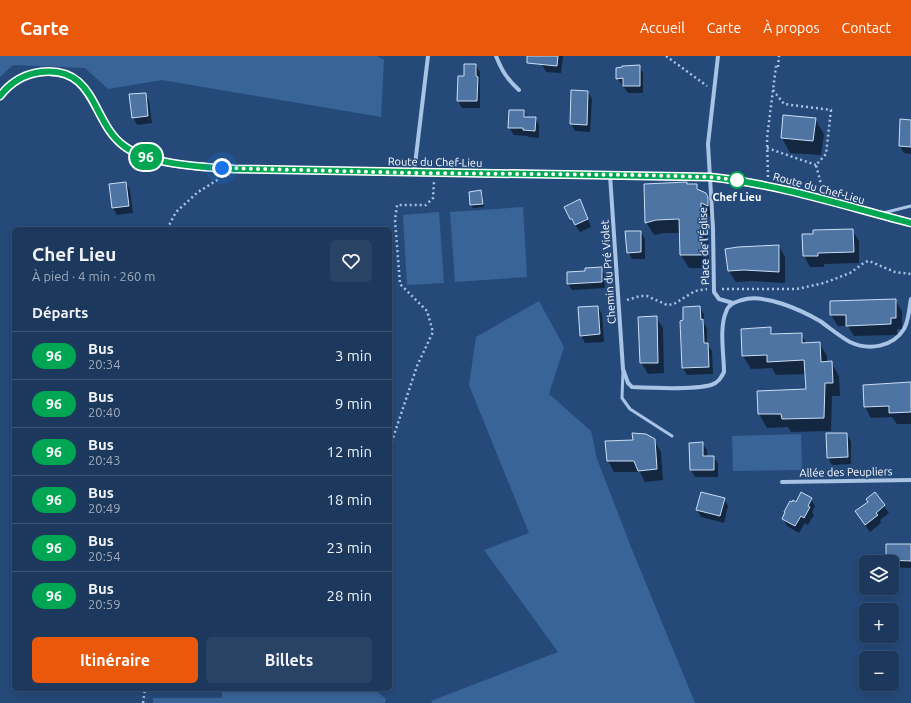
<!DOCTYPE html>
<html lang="fr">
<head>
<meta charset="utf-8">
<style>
	:root { --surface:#1c385c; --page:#294365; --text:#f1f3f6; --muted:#a0acbb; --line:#3a5272; --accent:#ea580c }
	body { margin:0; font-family:Ubuntu,sans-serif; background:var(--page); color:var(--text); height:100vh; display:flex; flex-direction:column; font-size:15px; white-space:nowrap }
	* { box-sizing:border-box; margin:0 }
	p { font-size:13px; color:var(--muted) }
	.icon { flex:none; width:22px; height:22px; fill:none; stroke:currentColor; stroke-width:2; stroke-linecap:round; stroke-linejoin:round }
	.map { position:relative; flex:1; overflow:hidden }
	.panel { position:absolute; left:12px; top:171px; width:380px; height:464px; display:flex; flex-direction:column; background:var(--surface); border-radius:6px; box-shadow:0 2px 10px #0003,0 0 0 1px var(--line) }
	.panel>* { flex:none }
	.badge { padding:0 8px; border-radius:13px; font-size:14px; line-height:26px }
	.fabs { position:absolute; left:859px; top:499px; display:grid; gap:8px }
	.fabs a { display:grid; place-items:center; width:40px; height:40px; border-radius:6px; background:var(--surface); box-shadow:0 2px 10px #0003,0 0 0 1px var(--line); font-size:20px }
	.you { position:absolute; width:20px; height:20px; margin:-10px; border:3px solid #fff; border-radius:50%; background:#1a73e8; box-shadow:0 0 0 6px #1a73e833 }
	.map>.badge { position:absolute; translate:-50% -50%; box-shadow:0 0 0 2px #fff }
	h2 { padding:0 20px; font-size:15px; line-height:36px }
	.round { display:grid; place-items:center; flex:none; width:42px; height:42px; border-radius:6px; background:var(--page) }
	.overview { display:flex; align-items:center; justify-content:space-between; height:68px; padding:0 20px }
	h1 { font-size:19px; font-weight:700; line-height:30px }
	.action { display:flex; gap:8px; margin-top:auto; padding:8px 20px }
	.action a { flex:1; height:46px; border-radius:6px; background:var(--accent); color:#fff; font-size:16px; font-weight:700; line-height:46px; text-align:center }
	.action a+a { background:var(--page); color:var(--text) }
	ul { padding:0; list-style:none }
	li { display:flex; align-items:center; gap:12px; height:48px; padding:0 20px; border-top:1px solid var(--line) }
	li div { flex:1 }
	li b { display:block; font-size:15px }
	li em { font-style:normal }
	li .badge { min-width:44px; font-weight:700; text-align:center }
	header { display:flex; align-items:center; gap:24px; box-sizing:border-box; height:56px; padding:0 20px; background:var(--accent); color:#fff }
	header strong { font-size:19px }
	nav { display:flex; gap:22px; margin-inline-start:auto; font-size:14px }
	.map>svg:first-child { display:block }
	.green { fill:#396498 }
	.shadow { fill:#0007 }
	.building { fill:#4d74a3; stroke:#cbddf3 }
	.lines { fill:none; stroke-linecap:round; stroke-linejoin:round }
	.path { stroke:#a8c3e4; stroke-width:2.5; stroke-dasharray:2 3; stroke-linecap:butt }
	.service { stroke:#a8c3e4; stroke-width:3 }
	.minor { stroke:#a8c3e4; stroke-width:4 }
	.secondary { stroke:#d1e0f4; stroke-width:8 }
	.line-casing { stroke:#fff; stroke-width:9 }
	.line { stroke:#00a651; stroke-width:6 }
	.walk { stroke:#fff; stroke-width:4; stroke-dasharray:0 7.2 }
	.stop-dot { fill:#fff; stroke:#00a651; stroke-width:2 }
	.labels { text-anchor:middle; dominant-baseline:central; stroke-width:3; stroke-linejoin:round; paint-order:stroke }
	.street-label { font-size:11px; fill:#fff; stroke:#254a7a }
	.stop-label { font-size:11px; font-weight:bold; fill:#fff; stroke:#254a7a }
</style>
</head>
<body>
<header>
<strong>Carte</strong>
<nav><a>Accueil</a><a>Carte</a><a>À propos</a><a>Contact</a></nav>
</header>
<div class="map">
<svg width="911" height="647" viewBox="0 0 911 647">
	<rect width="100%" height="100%" fill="#254a7a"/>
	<path class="green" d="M0,0H377L384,4L381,61L162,24L108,33L85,12L13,9L0,21Z
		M523,151L527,221L455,226L450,156Z
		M439,156L444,227L407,229L403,159Z
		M539,245L564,291L549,338L591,375L597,403L631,491L695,647H432L431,645L558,596L484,494L529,477L469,329L476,281Z
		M801,378L802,414L733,415L732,380Z
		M222,633H374L386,643L385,647H153V642H222Z"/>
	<path class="shadow" d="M543,0H563L561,17L546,16L542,8Z
		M476,9L480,16V52H462L458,45L465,21Z
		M639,10L643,17V37H628L617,22Z
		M588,36L592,43L590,76L575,75L571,68Z
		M145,38L149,45L152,67L137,69L133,61Z
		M524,55L527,62H535L539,69V82L528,81L527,80L514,79L509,72Z
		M815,63L824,78L821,99L790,97L782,82Z
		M911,65V98L904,97L900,90Z
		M126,127L130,134L133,157L117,159L113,152Z
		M687,129H696L700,136L706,138L714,152L715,163L708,160L709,212H689L681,199V177H664L654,179L646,166Z
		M481,136L483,139L484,151L473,152L471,149Z
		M580,144L591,171L580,176L571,163Z
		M852,174L859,185V207L824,208V211H810L804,200L803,179Z
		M641,176L645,183V203H632L628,196Z
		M779,190L785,201V227L751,225L736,226L729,215L726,194Z
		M601,212L604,218L605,232L572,234L568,228V217L586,216Z
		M895,244L902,255V273H897V279L854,280L848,270H838L831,259V246Z
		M598,251L602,258L604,286L585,287L581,279Z
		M700,251L704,259V267L707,272V288L712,295L713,318L687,319L683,312L684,265Z
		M656,261L663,272L664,317L648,318L641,306Z
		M770,273L774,279L801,278L807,288L819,287L827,300V306H831L839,320L840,340H832L831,375L791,376L788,371L767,372L759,358L758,336L807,334L806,318L776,319L772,312L751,313L743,300Z
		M911,327V368H897L892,361L871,362L865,351Z
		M827,378H847L851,385V408L832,409L828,402Z
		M654,384L661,396L663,424L645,426L640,416H614L608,405Z
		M702,387L707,394V401H714L718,408V421H695L691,414L690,388Z
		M875,438L889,457L880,464L881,467L870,476L861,463L869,446Z
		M724,443L728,450L724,467L701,461L697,454Z
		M811,443L815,450L812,456L814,459L808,469L805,467L799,477L787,470L783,463L796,447Z
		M911,489V512L892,511V506H888L887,503Z"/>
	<path class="building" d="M527,0H558L557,10L527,7Z
		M464,8H476V20L478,21L477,45H457L458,20H464Z
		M640,9V30H623V22L616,23V12L622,11V10Z
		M571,34L588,35L587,69L570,68Z
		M146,37L148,60L132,62L129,38Z
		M509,54H524V61H536L535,75L523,74V72H508Z
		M783,59L816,62L813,85L781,82Z
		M900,63L911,64V91L899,90Z
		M126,126L129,150L112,152L109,128Z
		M687,126V128H697V133L706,137L708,141V150L701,147L702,199H680L679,163L656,164L645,167L644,128Z
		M481,134L483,148L470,149L469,136Z
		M580,143L588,163L575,169L572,163H570L564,151Z
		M853,173L854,196L818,197V200H803L802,178H813V174Z
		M625,175H641V196L627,197Z
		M779,189V216L744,214L728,215L725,193L738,191Z
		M602,211V226L567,228V216L585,215V212Z
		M896,243V262H891V268L846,270V259H830V245Z
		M598,250L600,278L580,280L578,251Z
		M700,250L701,264L703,263L704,287H708L709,311L682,312L680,265L683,264V251Z
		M657,260L658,307H640L638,261Z
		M771,271V278L802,277V287L820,286L821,306L832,305L833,327H825L824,362L782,363L781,358H758L757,335L806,333L804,304L767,306V299L742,300L741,273Z
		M911,326V356L889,357V350L864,351L863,329Z
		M632,377L646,378L655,383L657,413L638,415L634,405H607L605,385L633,384Z
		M826,377H847L848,401L827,402Z
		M703,386V400H714V414H690L689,387Z
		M701,436L725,442L720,460L696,454Z
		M801,436L812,442L808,450L810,451L804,462L801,460L795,470L782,463L785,456H784L790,445L792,446L793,444L796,446Z
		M875,436L885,449L876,457L878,459L865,469L855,455L868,446L866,443Z
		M886,488H911V505L886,504Z"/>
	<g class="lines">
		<path class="path" d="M666,0L707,30
			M778,11L779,0
			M773,34L784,48L831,54L826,98L816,109L822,132
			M767,92L816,109
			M768,121L767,82L776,10
			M167,173L176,156L198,136L219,123
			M722,233H797L824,227L850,217L865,206L869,205L895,216L911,218
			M627,244L640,240H647L667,249L674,248L695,235L707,233
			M390,391L417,310L433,276L427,255L400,228L395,164L397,149H426L433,142L434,126
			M143,647L145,633"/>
		<path class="service" d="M883,157L911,150
			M623,314L622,342L630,353L672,380"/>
		<path class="minor" d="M496,0C502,15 507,23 519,34
			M718,0L708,88L713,172L714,236L719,243L733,247
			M414,117L428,0
			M610,119L623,313L628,327L632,331C652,332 693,334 711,329C718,327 721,322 724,316C724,299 719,272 726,256C728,248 736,246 742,244C764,237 801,254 820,265C830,272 839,280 850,286C869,295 893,291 904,273C909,264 909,253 911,243
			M782,426L911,424"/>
		<path class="secondary" d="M0,40C11,26 26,17 44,16C97,13 92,66 124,90C149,109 203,111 234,113L710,121C778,128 845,150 911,167"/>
	</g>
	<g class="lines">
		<defs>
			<path id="line" d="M0,40C10,27 24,18 41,16C97,10 91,66 124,90C149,109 204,111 234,113L710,121C778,128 845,150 911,167"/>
		</defs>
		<use href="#line" class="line-casing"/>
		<use href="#line" class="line"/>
		<path class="walk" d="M222,112L414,117L634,119L710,121L737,124"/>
	</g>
	<circle class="stop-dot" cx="737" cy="124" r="8"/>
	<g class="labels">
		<g class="street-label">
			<text transform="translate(435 106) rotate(1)">Route du Chef-Lieu</text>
			<text transform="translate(819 132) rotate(15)">Route du Chef-Lieu</text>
			<text transform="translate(704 190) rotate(-92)">Place de l'Église</text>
			<text transform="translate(608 216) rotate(-94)">Chemin du Pré Violet</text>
			<text transform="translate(846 416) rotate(-1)">Allée des Peupliers</text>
		</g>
		<g class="stop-label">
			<text x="737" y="141">Chef Lieu</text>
		</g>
	</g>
</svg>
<div class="fabs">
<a><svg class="icon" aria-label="layers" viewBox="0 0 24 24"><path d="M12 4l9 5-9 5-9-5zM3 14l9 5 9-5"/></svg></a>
<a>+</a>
<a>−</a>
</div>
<div class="you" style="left:222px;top:112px"></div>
<b class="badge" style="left:146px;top:101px;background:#00a651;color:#fff">96</b>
<section class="panel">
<div class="overview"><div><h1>Chef Lieu</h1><p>À pied · 4 min · 260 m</p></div><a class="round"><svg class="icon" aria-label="heart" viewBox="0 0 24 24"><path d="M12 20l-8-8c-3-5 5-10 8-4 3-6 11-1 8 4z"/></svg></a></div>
<h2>Départs</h2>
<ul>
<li><span class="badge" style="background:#00a651;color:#fff">96</span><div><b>Bus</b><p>20:34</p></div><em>3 min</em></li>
<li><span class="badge" style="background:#00a651;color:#fff">96</span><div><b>Bus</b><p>20:40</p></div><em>9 min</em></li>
<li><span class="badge" style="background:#00a651;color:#fff">96</span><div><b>Bus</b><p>20:43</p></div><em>12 min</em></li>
<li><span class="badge" style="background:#00a651;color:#fff">96</span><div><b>Bus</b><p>20:49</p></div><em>18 min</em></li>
<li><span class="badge" style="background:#00a651;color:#fff">96</span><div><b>Bus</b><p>20:54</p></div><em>23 min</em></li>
<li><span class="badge" style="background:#00a651;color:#fff">96</span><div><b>Bus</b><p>20:59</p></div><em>28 min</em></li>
</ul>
<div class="action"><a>Itinéraire</a><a>Billets</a></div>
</section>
</div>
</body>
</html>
